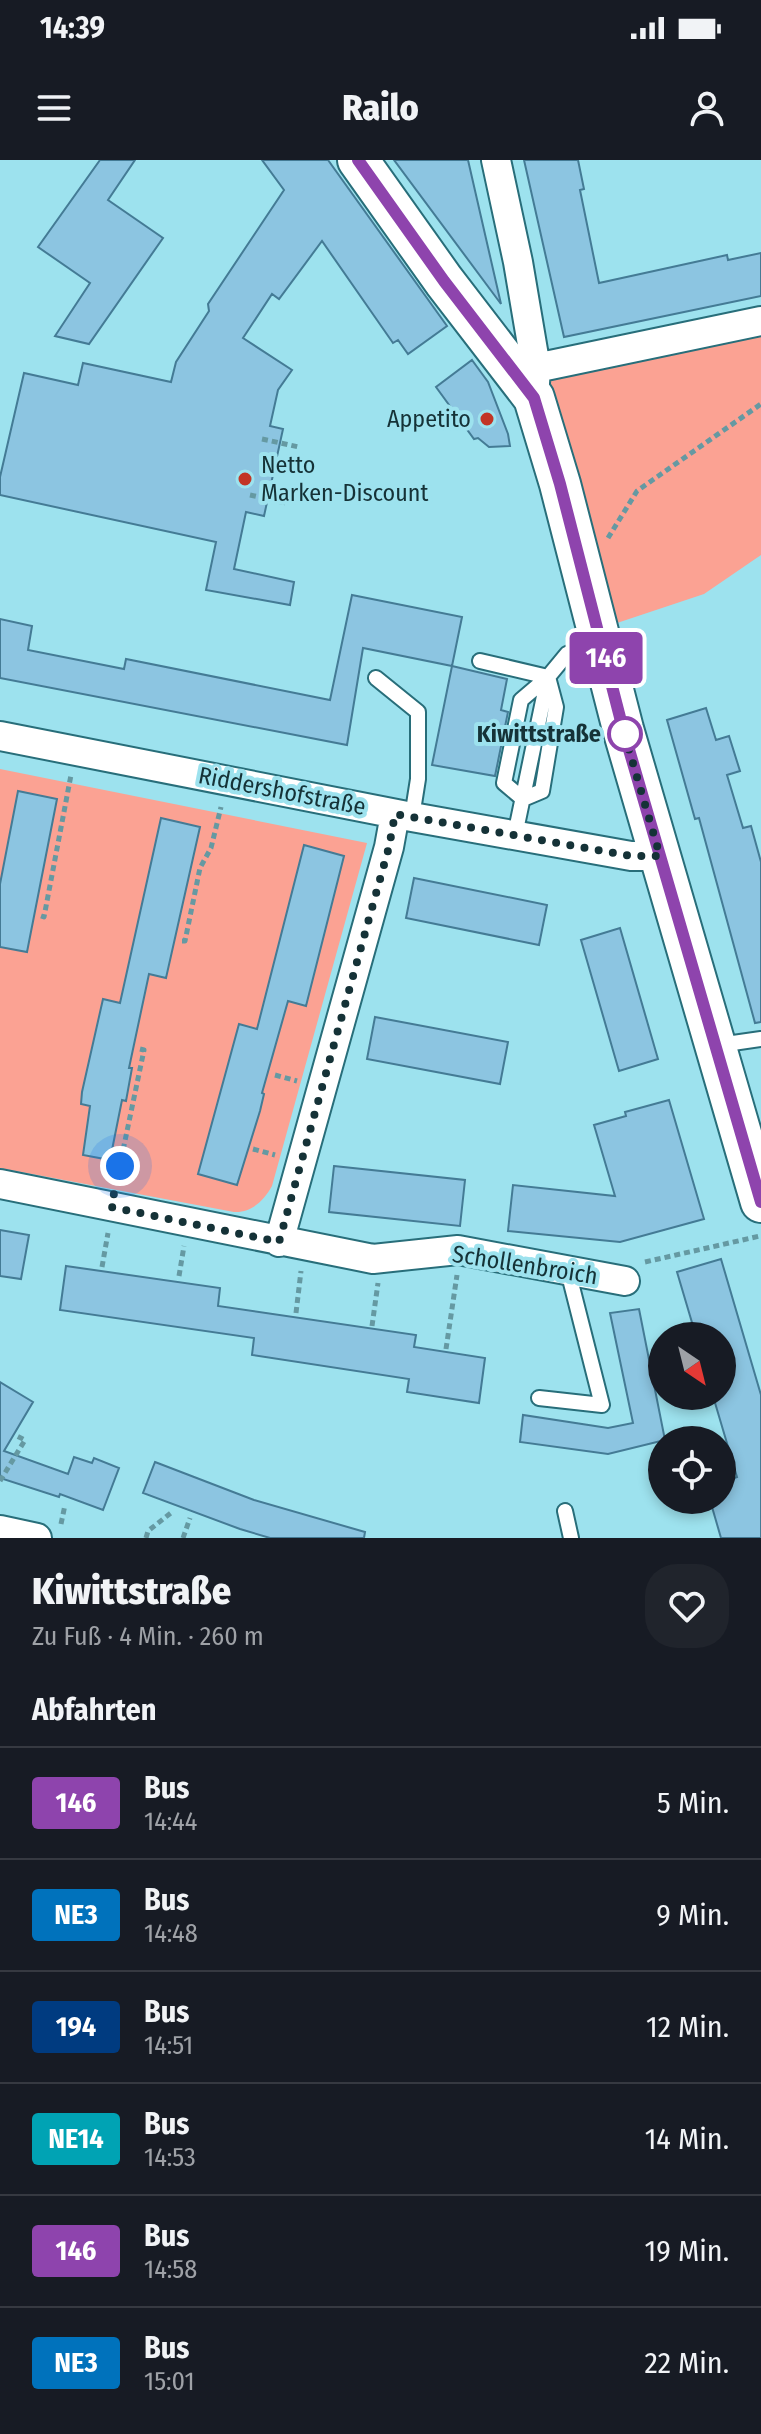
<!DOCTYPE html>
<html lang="de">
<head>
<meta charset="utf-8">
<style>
	:root { --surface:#171b24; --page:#20242c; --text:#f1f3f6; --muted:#9ea1a6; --line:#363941 }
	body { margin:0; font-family:"Fira Sans Condensed",sans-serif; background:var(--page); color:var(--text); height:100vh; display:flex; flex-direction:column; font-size:30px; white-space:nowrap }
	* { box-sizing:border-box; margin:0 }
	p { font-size:26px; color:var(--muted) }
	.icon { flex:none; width:44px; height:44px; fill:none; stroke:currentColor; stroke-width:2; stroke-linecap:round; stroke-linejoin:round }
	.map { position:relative; height:1378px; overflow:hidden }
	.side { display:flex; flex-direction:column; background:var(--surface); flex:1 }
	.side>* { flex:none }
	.badge { padding:0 16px; border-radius:6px; font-size:28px; line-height:52px }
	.needle { width:52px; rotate:145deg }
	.fabs { position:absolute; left:648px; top:1162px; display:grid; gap:16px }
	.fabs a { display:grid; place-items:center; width:88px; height:88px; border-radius:50%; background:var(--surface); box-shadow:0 4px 12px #0003; font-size:40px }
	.you { position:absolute; width:40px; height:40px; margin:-20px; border:6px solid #fff; border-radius:50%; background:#1a73e8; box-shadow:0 0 0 12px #1a73e833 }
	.map>.badge { position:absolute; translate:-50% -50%; box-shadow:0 0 0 4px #fff }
	h2 { padding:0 32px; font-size:30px; line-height:72px }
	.round { display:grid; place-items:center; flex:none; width:84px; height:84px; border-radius:32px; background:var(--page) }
	.summary { display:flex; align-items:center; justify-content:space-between; height:136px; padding:0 32px }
	h1 { font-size:38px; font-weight:800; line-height:60px }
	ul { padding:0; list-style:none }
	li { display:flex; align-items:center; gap:24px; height:112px; padding:0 32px; border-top:2px solid var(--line) }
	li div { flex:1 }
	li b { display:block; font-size:30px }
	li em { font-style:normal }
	li .badge { min-width:88px; font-weight:700; text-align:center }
	.status { display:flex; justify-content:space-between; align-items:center; height:56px; padding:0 40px; background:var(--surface); direction:ltr }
	.status svg { height:22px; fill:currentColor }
	header { display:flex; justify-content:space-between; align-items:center; height:104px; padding:0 32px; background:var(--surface); font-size:36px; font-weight:800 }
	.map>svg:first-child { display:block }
	.green { fill:#fba293 }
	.building { fill:#8cc5e1; stroke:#447b95; stroke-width:2 }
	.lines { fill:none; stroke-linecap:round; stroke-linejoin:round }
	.service-casing { stroke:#286e7a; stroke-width:18 }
	.minor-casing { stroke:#286e7a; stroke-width:32 }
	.secondary-casing { stroke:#286e7a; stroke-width:44 }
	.path { stroke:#6599a2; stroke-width:5; stroke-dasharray:6 4; stroke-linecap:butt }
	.service { stroke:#fff; stroke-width:14 }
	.minor { stroke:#fff; stroke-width:28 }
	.secondary { stroke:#fff; stroke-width:40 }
	.line-casing { stroke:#fff; stroke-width:18 }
	.line { stroke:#8e44ad; stroke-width:12 }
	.walk { stroke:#153237; stroke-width:8; stroke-dasharray:0 14.4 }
	.poi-dot { fill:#c23526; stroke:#9de2ee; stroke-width:3 }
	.stop-dot { fill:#fff; stroke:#8e44ad; stroke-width:4 }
	.labels { text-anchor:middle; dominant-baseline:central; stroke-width:8; stroke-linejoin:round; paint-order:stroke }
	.poi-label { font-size:24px; fill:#153237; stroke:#9de2ee; text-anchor:end }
	.stop-label { font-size:24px; font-weight:bold; fill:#153237; stroke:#9de2ee; text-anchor:end }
	.street-label { font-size:24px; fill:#153237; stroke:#9de2ee }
</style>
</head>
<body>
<div class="status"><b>14:39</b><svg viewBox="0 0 49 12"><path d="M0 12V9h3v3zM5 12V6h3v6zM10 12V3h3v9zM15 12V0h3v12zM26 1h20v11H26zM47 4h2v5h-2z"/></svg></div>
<header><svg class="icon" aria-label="menu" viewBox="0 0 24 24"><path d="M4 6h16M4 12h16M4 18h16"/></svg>Railo<svg class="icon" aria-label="person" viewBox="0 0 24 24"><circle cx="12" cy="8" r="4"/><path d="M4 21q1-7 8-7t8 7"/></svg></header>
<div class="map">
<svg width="761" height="1378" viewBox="0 0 761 1378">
	<rect width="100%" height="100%" fill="#9de2ee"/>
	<path class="green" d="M761,164V395L704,434L605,467L539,209Z
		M0,609L367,683L272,1026C264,1040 252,1053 234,1052L0,1008Z"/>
	<path class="building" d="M100,0H135L108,40L163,78L89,184L55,176L90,123L38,87Z
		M262,0H328L447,166L408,194L398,180L393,183L322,81L279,139L272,134L243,178L292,210L278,230L270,266L283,269L264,356L246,352L234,409L294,422L290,445L206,430L216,382L0,335V317L24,213L78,225L83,203L171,222L176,202L209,151L208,144L284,30Z
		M394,0H468L501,144Z
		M524,0H578L584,29L580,30L599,123L727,95L728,100L761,93V136L564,177Z
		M472,200L488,222L508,274L510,286L489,287L478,278L474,279L436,227Z
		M352,435L462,457L452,506L363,488L347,585L0,518V459L32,466L28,490L124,509L126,499L330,540Z
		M452,506L507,519L501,550L508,552L495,616L432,605Z
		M706,548L716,580L729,576L740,611L727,615L743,668L751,666L761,702V862L755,863L699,658L695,659L667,560Z
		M18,631L57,639L27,792L0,787V724Z
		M161,658L200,667L166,818L149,814L129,908H132L126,941L122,940L110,1000L83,995L90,946L81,944L82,932L103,839L120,843Z
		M304,685L344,696L306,846L288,841L262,933L264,934L260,951L237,1025L198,1014L239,864L257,869Z
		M414,718L547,745L539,785L406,758Z
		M620,768L658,899L619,911L581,780Z
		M375,857L508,882L500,924L367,899Z
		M669,940L704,1059L620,1082L508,1071L513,1025L615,1036L594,965L626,956L625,952Z
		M334,1006L465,1020L460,1066L329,1052Z
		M0,1070L29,1075L21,1119L0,1116Z
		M721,1099L761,1235V1378H721L710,1340H722V1322L737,1317L713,1236H722V1176H696L677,1112Z
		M66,1106L220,1128L218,1146L416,1175L414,1187L485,1198L479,1243L407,1232L409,1219L252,1195L254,1178L60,1150Z
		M639,1149L665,1280L608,1294L520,1282L523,1255L608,1268L633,1263L610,1153Z
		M0,1222L33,1242L4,1291L68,1314L74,1297L92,1303L94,1298L119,1308L103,1350L60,1334L59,1337L0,1318Z
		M155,1302L254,1340L365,1372L364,1378H270L240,1369L143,1333Z"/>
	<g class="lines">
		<defs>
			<path id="service" d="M480,501L548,517
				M548,517L556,547L542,631L523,639L504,623L521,540Z
				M376,518L418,552V619L412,657
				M515,675L548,517L567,494L597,481
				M719,885L761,879
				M539,1238L602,1245L568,1111
				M565,1351L571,1378"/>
			<path id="minor" d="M496,0L518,102L536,208L534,238
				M536,208L761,161
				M0,576L412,657L631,696H660
				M0,1024L373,1099L458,1090L625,1121
				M279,1082L389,687L395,654
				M0,1370L37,1378"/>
			<path id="secondary" d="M358,0L444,121L534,238L560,324L623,569L761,1042"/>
		</defs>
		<use href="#service" class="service-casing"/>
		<use href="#minor" class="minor-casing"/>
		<use href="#secondary" class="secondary-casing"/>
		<path class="path" d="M262,279L299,287
			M250,335L286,343
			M608,378L637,331L761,244
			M41,756L44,757L71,615
			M182,781H185L200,708L211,688L221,647
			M275,915L297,921
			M253,989L275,995
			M117,1019L144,890L140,889
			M645,1102L760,1076
			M102,1107L108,1073
			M179,1116L184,1086
			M296,1153L301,1111
			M372,1166L378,1123
			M446,1189L457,1115
			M0,1321L25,1280L17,1276
			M61,1364L65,1345
			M146,1378L148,1371L172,1352
			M183,1378L190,1358"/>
		<use href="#service" class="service"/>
		<use href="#minor" class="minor"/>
		<use href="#secondary" class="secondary"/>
	</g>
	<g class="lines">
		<defs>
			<path id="line" d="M358,0L444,121L534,238L560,324L623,569L761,1042"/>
		</defs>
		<use href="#line" class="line-casing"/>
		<use href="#line" class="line"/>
		<path class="walk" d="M120,1006L111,1047L279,1082L389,687L395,654L631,696H660L623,569L625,574"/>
	</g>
	<g class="poi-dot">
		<circle cx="487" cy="259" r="8"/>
		<circle cx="245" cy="319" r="8"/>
	</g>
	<circle class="stop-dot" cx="625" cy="574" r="16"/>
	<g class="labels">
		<g class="poi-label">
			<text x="471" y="259">Appetito</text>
			<text x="261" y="305" text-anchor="start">Netto<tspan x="261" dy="28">Marken-Discount</tspan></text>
		</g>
		<g class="stop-label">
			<text x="601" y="574">Kiwittstraße</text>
		</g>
		<g class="street-label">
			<text transform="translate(282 631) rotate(11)">Riddershofstraße</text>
			<text transform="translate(525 1105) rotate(9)">Schollenbroich</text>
		</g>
	</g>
</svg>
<div class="fabs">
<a><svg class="needle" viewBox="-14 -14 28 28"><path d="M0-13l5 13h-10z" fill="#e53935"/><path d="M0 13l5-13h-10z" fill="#9ea1a6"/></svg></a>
<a><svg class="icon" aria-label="locate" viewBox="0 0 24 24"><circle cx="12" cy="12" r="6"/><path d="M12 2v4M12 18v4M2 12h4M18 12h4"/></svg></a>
</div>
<div class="you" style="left:120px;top:1006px"></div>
<b class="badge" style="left:606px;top:498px;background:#8e44ad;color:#fff">146</b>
</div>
<section class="side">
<div class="summary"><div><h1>Kiwittstraße</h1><p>Zu Fuß · 4 Min. · 260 m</p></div><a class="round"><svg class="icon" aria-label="heart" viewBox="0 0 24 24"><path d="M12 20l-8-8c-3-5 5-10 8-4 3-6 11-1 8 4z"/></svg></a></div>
<h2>Abfahrten</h2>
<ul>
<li><span class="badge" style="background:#8e44ad;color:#fff">146</span><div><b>Bus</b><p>14:44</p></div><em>5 Min.</em></li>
<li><span class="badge" style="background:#0072bc;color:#fff">NE3</span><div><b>Bus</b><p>14:48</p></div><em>9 Min.</em></li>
<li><span class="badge" style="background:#003b80;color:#fff">194</span><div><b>Bus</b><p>14:51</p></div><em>12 Min.</em></li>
<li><span class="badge" style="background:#00a3b4;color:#fff">NE14</span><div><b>Bus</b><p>14:53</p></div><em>14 Min.</em></li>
<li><span class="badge" style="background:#8e44ad;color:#fff">146</span><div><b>Bus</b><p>14:58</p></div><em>19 Min.</em></li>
<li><span class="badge" style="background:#0072bc;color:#fff">NE3</span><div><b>Bus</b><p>15:01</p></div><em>22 Min.</em></li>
</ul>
</section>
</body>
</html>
